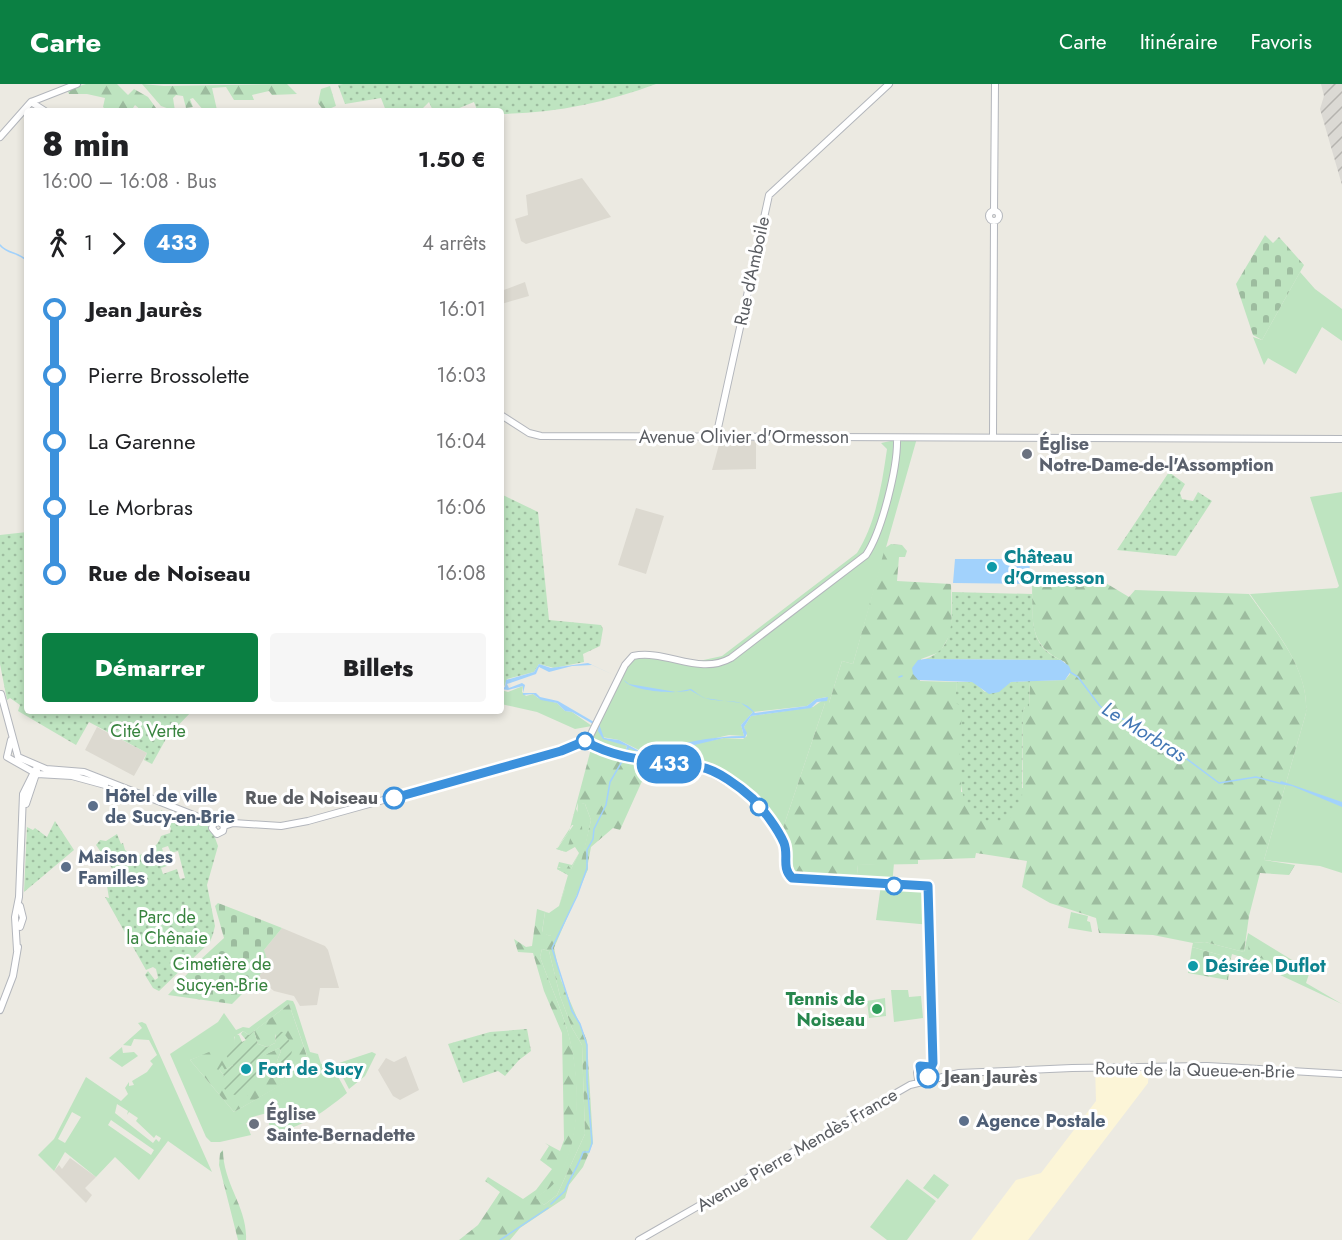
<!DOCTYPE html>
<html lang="fr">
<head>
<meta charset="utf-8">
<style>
	:root { --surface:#fff; --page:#f6f6f6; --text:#202124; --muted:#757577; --accent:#0b8043 }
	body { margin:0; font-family:Jost,sans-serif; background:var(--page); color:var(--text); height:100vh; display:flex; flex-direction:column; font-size:22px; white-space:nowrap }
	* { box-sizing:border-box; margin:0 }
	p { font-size:20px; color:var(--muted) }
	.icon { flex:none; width:33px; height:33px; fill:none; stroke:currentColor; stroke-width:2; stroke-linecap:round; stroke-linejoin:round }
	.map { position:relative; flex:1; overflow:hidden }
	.drawer { position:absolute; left:24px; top:24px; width:480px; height:606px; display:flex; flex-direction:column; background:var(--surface); border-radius:6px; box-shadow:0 3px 9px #0003 }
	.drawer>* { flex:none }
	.badge { padding:0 12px; border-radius:20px; font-size:21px; line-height:39px }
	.map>.badge { position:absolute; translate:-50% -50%; box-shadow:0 0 0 3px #fff }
	.legs { display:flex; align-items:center; gap:9px; height:66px; padding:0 18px; font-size:20px }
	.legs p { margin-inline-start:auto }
	.overview { display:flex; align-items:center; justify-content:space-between; height:102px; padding:0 18px }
	h1 { font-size:33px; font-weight:800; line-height:45px }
	.cta { display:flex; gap:12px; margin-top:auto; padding:12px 18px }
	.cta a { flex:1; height:69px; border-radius:6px; background:var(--accent); color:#fff; font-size:24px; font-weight:800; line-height:69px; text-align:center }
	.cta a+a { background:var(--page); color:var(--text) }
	ul { padding:0 18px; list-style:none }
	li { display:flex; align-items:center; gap:21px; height:66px; font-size:22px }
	li i { display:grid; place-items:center; width:9px; height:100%; margin:0 8px; background:currentColor }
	li i::after { content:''; width:15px; height:15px; margin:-8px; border:4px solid; border-radius:50%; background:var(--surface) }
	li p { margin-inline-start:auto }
	li:first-child i { background:linear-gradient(#0000 50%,currentColor 0) }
	li:last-child i { background:linear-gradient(currentColor 50%,#0000 0) }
	header { display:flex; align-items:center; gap:36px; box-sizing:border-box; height:84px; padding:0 30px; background:var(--accent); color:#fff }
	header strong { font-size:28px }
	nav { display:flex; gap:33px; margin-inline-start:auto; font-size:21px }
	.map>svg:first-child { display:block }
	.commercial { fill:#fcf5d7 }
	.industrial { fill:url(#industrial-furrows) }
	.education { fill:#dcd9d0 }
	.grass { fill:#bee4c0; fill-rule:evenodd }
	.forest { fill:url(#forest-firs); fill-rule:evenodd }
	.cemetery { fill:url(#cemetery-stones) }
	.park { fill:url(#park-dots); fill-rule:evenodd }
	.garden { fill:url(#garden-furrows) }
	.water { fill:#a2d2fc }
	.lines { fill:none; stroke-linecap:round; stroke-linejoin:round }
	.stream { stroke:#a2d2fc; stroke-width:1.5 }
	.secondary-casing { stroke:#b3b6bc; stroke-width:8 }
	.secondary { stroke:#fff; stroke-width:6 }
	.line-1-casing { stroke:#fff; stroke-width:14 }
	.line-1 { stroke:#3c91dc; stroke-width:9 }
	.worship-dot { fill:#6b7280; stroke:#fff; stroke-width:2 }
	.culture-dot { fill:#0f9aa8; stroke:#fff; stroke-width:2 }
	.stop-1-dot { fill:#fff; stroke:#3c91dc; stroke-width:3 }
	.service-dot { fill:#5c6f8a; stroke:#fff; stroke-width:2 }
	.leisure-dot { fill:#2e9e5b; stroke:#fff; stroke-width:2 }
	.labels { text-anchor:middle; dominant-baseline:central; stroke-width:6; stroke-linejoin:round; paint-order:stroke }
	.street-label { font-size:18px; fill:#5a5d62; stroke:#fff }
	.worship-label { font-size:18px; font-weight:bold; fill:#5b616d; stroke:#fff; text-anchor:start }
	.culture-label { font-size:18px; font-weight:bold; fill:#0d838f; stroke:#fff; text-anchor:start }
	.park-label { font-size:18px; fill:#37833e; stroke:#fff }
	.service-label { font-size:18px; font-weight:bold; fill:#4e5e75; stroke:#fff; text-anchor:start }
	.stop-label { font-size:18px; font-weight:bold; fill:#5a5d62; stroke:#fff; text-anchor:end }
	.leisure-label { font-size:18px; font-weight:bold; fill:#27864d; stroke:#fff; text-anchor:end }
	.water-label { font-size:20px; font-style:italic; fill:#4377b5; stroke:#fff }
</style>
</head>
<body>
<header>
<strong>Carte</strong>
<nav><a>Carte</a><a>Itinéraire</a><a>Favoris</a></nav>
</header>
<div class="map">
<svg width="1342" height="1156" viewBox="0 0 1342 1156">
	<defs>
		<pattern id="industrial-furrows" width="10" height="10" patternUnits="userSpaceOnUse" patternTransform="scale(1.5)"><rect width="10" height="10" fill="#dbd9d4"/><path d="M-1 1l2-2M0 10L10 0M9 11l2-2" fill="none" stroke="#b5b3af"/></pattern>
		<pattern id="forest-firs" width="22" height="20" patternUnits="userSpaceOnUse" patternTransform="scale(1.5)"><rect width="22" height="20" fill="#bee4c0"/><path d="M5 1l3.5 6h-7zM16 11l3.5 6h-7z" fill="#9dbc9f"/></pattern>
		<pattern id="cemetery-stones" width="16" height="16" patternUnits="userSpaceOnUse" patternTransform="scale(1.5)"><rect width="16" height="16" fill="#bee4c0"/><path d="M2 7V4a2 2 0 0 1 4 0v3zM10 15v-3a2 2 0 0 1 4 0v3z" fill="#9dbc9f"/></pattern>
		<pattern id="park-dots" width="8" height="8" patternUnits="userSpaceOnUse" patternTransform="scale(1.5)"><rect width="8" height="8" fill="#bee4c0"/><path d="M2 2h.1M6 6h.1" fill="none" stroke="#9dbc9f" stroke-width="1.8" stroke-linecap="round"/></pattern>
		<pattern id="garden-furrows" width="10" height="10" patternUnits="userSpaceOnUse" patternTransform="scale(1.5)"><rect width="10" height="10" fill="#bee4c0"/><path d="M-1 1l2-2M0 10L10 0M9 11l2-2" fill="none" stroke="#9dbc9f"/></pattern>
	</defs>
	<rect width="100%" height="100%" fill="#eceae2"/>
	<path class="commercial" d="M1095,981L1149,982L1148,999L1028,1156H971L1016,1096L1041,1089L1096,1017Z"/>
	<path class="industrial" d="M1321,0H1342V101L1320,25L1324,12Z"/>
	<path class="education" d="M582,94L611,133L526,160L521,157L515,135L528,131L526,111Z
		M525,198L529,212L501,220V207Z
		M720,357H756V385L712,386Z
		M636,424L664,432L646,490L618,481Z
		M97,643L147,669L134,692L85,666Z
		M282,844L325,862L328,866L339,904H320L317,921L300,922L294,912L274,907L258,894L264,866Z
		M406,972L419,1006L400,1016L393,1012L378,986L386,974L394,978Z
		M70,1074L96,1093L85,1104L92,1111L86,1119L54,1087L59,1081L62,1085Z"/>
	<path class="grass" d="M1300,188L1315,205L1342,225V257L1322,243L1296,290L1268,274L1264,281L1253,253L1262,256Z
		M905,354H917L853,580L842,577L829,619H825L780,753L753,715L707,685L644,678L585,657L633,572L699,577L722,572L857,469C876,439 882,400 887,365L881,359ZM827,613L813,623L751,632L744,643L747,652L743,655L724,654L668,665L646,672L629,663L624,670L627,662C619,658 611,657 602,653L619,656L647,670L729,651L744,652L741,641L753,628L807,622L816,615Z
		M1342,408V789L1320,782L1264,776L1306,629C1309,584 1274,545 1250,510L1337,504L1339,502L1310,413Z
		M523,602L522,608L526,612L533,610L538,614L557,619L565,627L572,628L592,642L575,645L537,628L501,620V606L508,608Z
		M578,718L585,720L591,736L582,777L588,780V785L570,827L550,852L542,849L545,828L549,829L559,822L565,804H569L568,791L557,785L563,782L571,785L579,769L575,763L566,768L557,765L577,736Z
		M894,779L892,802H928L931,841L876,836L881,801L856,799L858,781Z
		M1071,828L1088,832L1087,837L1090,838L1092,848L1068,844Z
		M1248,849L1310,887L1306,899L1342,920L1244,874L1232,870L1231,874L1192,863L1193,859L1205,858L1244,868Z
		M542,865L549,867L560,912L572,944L582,961L585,1050L557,1111L544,1121L535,1114C542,1109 552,1103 556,1096C583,1056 580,987 566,942C559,919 548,896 540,873Z
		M891,906H908L909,913L921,912L923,934L894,938Z
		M885,914L886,932L869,934L867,917Z
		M287,916L293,917L295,921L310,968L318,970L321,980L330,978L347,1009C323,1029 302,1043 271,1050L267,1029L249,1034L250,1038L246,1039L251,1051L220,1058H211L206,1053L170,970L218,938L224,929L236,946L243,943L249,944ZM289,920L311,983L234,1028L190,976L232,960L235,957L234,953L243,947L249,951Z
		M142,938L146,940L212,1088L168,1057L139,1096L115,1073L96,1093L65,1068L54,1087L38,1071L54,1055L86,993L121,1017L128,1010L125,1004L129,998V1002L134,1001L132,997L147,988L153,980L150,977L157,971L149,956L134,955L131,962L123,961L142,944L138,939ZM117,1020L128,1027L127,1031L129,1028L138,1034L136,1037L154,1054L156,1051L161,1054L159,1058L156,1055L153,1059L115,1029ZM72,1028L81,1033L65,1059L58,1055ZM111,1036L154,1066L151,1071L108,1041Z
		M122,963L123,969L134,968L138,972L122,983L109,974Z
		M372,968L376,970L365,992L349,1005L336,980Z
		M934,1090L949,1101L938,1115L923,1104Z
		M907,1095L936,1117L907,1156H887L870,1143Z"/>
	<path class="forest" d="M86,0H117L128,11L134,5L148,13L156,24L142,27L135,21L131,27H107L103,23L105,14L87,10H69L67,6Z
		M142,0L164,2L287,0L297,10L272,11L269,7L252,11L254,16H234L226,3L212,4L217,26L204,27L193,14L190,15L193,23L186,24L183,12L176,11L173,14L175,27L161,22Z
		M330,2L336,22L324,27L318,19L321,5Z
		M891,460L902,461L907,467L905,473H899L897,497L951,500L952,547L940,568L921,575L920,597L957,598L956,618L963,622L961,708L1023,704V627L1025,623H1029L1030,597L1065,596L1070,590L1065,578C1027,562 1033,535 1032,500L1104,498L1129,513L1135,506L1249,510C1274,546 1309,583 1306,629L1264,776L1295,781L1289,791L1260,789L1249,832L1244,868L1205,858L1193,859L1153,851L1099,849L1096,834L1050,819L1022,803L1027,777L976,769L975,774L918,776V780L858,781L856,799L789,791L780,753L825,619H829L842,577L853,580L885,464Z
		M592,661L644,678L643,695L620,746L613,744L591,763L586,790L554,864L561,896L587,957L593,1059L583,1083L569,1101L565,1114L520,1144L510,1156H459L478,1141L500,1108L485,1097L488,1093L523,1115L536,1106L552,1085L540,1076L549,1062L545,1059L560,1067L564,1056L562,949L544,907L533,869L518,868L514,855L526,863L532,862L537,825L549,829L559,822L568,791L557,785L559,778L572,781L579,769L575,763L566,768L556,765L569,748ZM578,719L585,720L591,736L581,778L588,780V785L570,827L562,829L550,852L542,848L545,828L549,829L559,822L565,804L570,805L571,794L558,783L571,785L579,769L575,763L566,768L557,764L572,741H574L568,762L583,757L582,742L577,736L580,732L576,725ZM542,865L549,867L560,912L572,944L582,961L585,1050L557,1111L544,1121L536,1114C543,1109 552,1103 557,1096C583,1055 581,988 566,942C559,919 548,896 540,873Z
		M1249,853L1277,870L1273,878L1248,870Z
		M289,920L311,984L234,1028L190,976L235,957L233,981L225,986L219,985L224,992L247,1003L258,981L264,977L262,972L279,964L281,967L277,977L289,981L275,950V959L267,963L258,960L254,947Z
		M223,1066C223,1100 248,1124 246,1156H238L219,1081L220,1069Z"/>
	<path class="cemetery" d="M1265,151L1273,159L1279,153L1304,181L1262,256L1253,251L1236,200Z
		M218,819L282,844L264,866L267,875L259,893L232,920L168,911L199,877L224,854L215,822Z
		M1192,863L1231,874L1228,896L1188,889Z"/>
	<path class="park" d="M343,0H656C605,19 555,29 501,30V27L477,26L474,18L452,27H433L429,18L420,27H386L381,14L345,20L338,1Z
		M1169,388L1185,400L1180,409L1182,415L1193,417L1198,408L1212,417L1176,472L1117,466Z
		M501,410L538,428L549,536L601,541L603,545L600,562L583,570L584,578L554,584L539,580L534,588L507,595L504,603L501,602Z
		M27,448V627H192L167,653L152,680L144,676L147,669L89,638L76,661L18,627L20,621L10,614L7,616L0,580V451Z
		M952,508L1032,510C1033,538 1030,563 1061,576L925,575C955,565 952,535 952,508Z
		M1030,597L1029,623H1025L1023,627L1022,717C1016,728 1009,739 995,739C946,740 962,653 962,622L955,619L957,598H974L985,608L1011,598Z
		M161,726L182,738L184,731L194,732L197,736L210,740L218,762L207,801L215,842L213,850L210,858L159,907L153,904L145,891L148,887L155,896L158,894L156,885L153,883L146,886L105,813L109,814L107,802L118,793L96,761L100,756L106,757L117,750L121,760L123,759L125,766L134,773C146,769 157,765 161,752L170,749L171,744L163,736ZM168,762L171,769L178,767L185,794L180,795L177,785L163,790L161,784L167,782L162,764Z
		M55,737L74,766L24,808L27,743L33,746L35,744L47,753Z
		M527,945L531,967L519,976L505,992L498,987L463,999L448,960L490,948Z"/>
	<path class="garden" d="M243,947L249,951L254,947L258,960L267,963L275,959L276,947L283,948L293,962L289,981L277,977L281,967L279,964L263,972L264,977L259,981L265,992L247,1003L248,1011C237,1014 224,1009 220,998L224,992L219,985L222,981L225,986L233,981L225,970C237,964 233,962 235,951H239L242,958L246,956L241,950Z"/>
	<path class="water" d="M955,475H1029L1031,500L953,499Z
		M925,575L1061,576L1069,582L1071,587L1065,596L1011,598L999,608L989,610L972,598L918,596L913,590L912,584L918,576Z
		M588,579L616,592L592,581L572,582L549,588L539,583L536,590L507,600L509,604L522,599L525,601L523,609H536L540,613L558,617L594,638L593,640L572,628L565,627L557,619L541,616L533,610L523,611V602L508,606L501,605L505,603L506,596L534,588L539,580L551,584Z
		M624,596L629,600L676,608L691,605C697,609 701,613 708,615C726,619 743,613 755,629L807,622L816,615L828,613L827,617L817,618L811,624L751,632L744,643L747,649L745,654H724L647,672L629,664L626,671H624L627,662L603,655L598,647L599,640L604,654L619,656L645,670C676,660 711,652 744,652L741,641L753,628L741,619L704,614L690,606C678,611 629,607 624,596Z
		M1281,697L1342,718V723L1292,702L1279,700Z"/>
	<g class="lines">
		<path class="stream" d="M0,161C7,170 19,168 27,177
			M1070,588L1078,593L1100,622L1110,630L1144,643L1219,699L1256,693L1279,699
			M899,593L902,592
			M551,1120L565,1107C568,1096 579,1082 583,1068H589L592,1059L587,997V961L580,940L572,927L552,864L577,812L587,784V766L593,755L594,745L606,721L610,698L624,674
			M500,1156L548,1124"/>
		<defs>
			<path id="secondary" d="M31,18L45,27
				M0,53L31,18L77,0
				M994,127L995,0
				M989 132a5 5 0 1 1 10 0a5 5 0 1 1-10 0Z
				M501,331L529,349L541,352L1342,355
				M716,353L769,111L889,0
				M993,353L994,137
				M1,610L18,673L46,685L84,688L214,739L220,738L224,742
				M11,656L7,673L37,690L72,692L105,701
				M585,657L635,676L702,683L747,710L760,724L783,757L785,783L792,794L928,802L933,979L931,983
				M26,720L37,687
				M214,739L212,744L217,750L223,747L224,742
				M224,742L233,739L281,742L308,737L574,663L590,652L625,581L633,572C666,565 699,592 731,574L866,471C882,447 898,383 897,354
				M20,843L23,834L20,822
				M17,866L15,833L19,813L23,710L35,686
				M0,926L13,892L18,863
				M918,995L917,988L920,982L931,983
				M639,1156L910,1001L959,989L1072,984L1207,982L1342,990"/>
		</defs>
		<use href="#secondary" class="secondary-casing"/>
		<use href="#secondary" class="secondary"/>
	</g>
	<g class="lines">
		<defs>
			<path id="line-1" d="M394,714L561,667L585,657C622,679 661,675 701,683C717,686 740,703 752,714C763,725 778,745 784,759C789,772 781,783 792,794L928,802L933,979L931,983L920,982L922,995L928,993"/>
		</defs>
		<use href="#line-1" class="line-1-casing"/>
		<use href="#line-1" class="line-1"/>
	</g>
	<g class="worship-dot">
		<circle cx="1027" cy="370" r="6"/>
		<circle cx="254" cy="1040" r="6"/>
	</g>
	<g class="culture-dot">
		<circle cx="992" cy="483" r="6"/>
		<circle cx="1193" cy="882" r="6"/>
		<circle cx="246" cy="985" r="6"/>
	</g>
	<g class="stop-1-dot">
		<circle cx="585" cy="657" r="8"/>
		<circle cx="394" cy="714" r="10"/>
		<circle cx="759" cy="723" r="8"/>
		<circle cx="894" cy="802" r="8"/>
		<circle cx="928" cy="993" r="10"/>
	</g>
	<g class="service-dot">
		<circle cx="93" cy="722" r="6"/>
		<circle cx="66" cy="783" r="6"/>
		<circle cx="964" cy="1037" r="6"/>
	</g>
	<circle class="leisure-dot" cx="877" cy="925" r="6"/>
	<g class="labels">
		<g class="street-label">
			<text transform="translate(752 187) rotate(-78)">Rue d'Amboile</text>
			<text x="744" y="353">Avenue Olivier d'Ormesson</text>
			<text transform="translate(1195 986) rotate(1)">Route de la Queue-en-Brie</text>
			<text transform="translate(797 1066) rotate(-30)">Avenue Pierre Mendès France</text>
		</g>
		<g class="worship-label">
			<text x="1039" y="360">Église<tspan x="1039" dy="21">Notre-Dame-de-l'Assomption</tspan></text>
			<text x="266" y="1030">Église<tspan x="266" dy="21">Sainte-Bernadette</tspan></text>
		</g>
		<g class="culture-label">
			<text x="1004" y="473">Château<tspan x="1004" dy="21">d'Ormesson</tspan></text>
			<text x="1205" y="882">Désirée Duflot</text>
			<text x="258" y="985">Fort de Sucy</text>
		</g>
		<g class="park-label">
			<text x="148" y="647">Cité Verte</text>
			<text x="167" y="833">Parc de<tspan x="167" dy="21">la Chênaie</tspan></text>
			<text x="222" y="880">Cimetière de<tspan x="222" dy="21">Sucy-en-Brie</tspan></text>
		</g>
		<g class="service-label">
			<text x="105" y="712">Hôtel de ville<tspan x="105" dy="21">de Sucy-en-Brie</tspan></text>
			<text x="78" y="773">Maison des<tspan x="78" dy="21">Familles</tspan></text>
			<text x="976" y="1037">Agence Postale</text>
		</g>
		<g class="stop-label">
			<text x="378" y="714">Rue de Noiseau</text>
			<text x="944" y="993" text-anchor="start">Jean Jaurès</text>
		</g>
		<g class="leisure-label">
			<text x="865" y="915">Tennis de<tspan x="865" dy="21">Noiseau</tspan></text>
		</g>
		<g class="water-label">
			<text transform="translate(1144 648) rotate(32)">Le Morbras</text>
		</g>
	</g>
</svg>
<b class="badge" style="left:669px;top:680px;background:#3c91dc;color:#fff">433</b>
<section class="drawer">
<div class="overview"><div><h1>8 min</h1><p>16:00 – 16:08 · Bus</p></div><b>1.50 €</b></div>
<div class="legs"><svg class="icon" aria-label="walk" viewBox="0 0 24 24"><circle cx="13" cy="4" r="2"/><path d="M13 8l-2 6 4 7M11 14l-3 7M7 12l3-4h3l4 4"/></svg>1<svg class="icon" aria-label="forward" viewBox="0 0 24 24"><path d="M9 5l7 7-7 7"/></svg><b class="badge" style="background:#3c91dc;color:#fff">433</b><p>4 arrêts</p></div>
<ul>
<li><i style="color:#3c91dc"></i><b>Jean Jaurès</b><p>16:01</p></li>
<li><i style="color:#3c91dc"></i><span>Pierre Brossolette</span><p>16:03</p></li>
<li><i style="color:#3c91dc"></i><span>La Garenne</span><p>16:04</p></li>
<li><i style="color:#3c91dc"></i><span>Le Morbras</span><p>16:06</p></li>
<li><i style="color:#3c91dc"></i><b>Rue de Noiseau</b><p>16:08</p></li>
</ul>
<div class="cta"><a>Démarrer</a><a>Billets</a></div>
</section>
</div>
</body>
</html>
